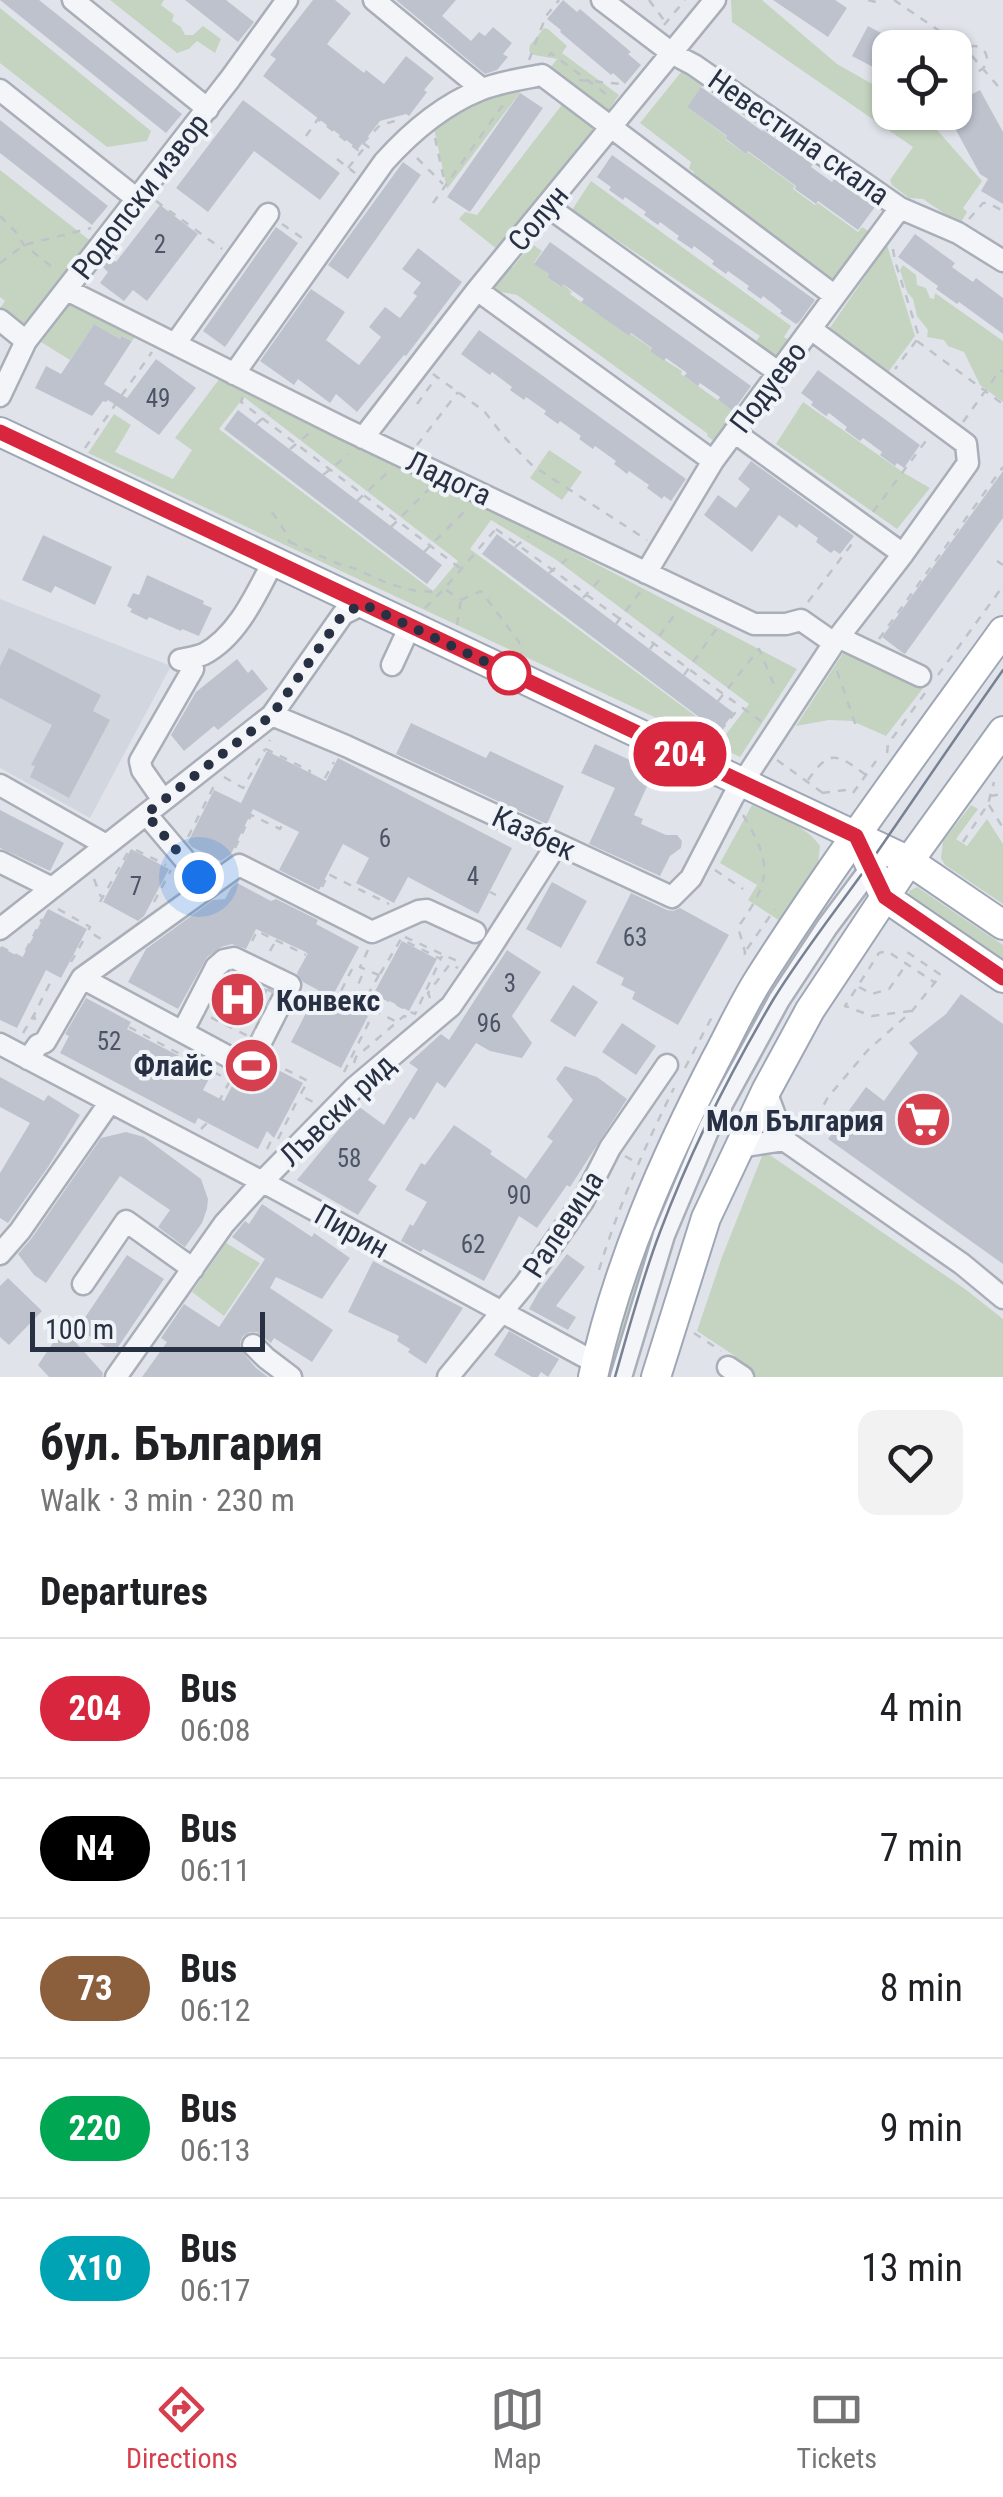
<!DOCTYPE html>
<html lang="en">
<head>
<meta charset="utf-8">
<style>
	:root { --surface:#fff; --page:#f2f2f2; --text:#202124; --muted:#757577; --line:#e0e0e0; --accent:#d63f4d }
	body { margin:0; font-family:"Roboto Condensed",sans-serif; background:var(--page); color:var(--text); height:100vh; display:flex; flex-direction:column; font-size:38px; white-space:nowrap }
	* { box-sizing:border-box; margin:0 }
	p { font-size:32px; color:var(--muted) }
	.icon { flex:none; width:55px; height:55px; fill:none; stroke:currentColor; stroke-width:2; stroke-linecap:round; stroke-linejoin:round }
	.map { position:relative; height:1377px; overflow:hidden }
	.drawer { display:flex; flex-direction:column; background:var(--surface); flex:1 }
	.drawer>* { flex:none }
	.badge { padding:0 20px; border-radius:32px; font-size:35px; line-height:65px }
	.controls { position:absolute; left:872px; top:30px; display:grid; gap:20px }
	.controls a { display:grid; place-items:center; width:100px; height:100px; border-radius:20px; background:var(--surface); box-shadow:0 2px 8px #0004; font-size:50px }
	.scale { position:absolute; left:30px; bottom:25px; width:235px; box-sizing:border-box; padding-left:10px; border:5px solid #283043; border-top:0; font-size:28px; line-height:35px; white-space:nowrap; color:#283043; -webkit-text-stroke:8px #f0f3f7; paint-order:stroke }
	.you { position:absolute; width:50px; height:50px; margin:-25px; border:8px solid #fff; border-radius:50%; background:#1a73e8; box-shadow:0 0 0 15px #1a73e833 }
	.map>.badge { position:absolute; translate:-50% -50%; box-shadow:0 0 0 5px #fff }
	h2 { padding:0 40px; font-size:38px; line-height:90px }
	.round { display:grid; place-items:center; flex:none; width:105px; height:105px; border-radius:20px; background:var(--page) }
	.headline { display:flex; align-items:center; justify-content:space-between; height:170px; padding:0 40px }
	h1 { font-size:48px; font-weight:700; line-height:75px }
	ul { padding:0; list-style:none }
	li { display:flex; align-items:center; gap:30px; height:140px; padding:0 40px; border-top:2px solid var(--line) }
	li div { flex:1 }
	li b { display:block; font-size:38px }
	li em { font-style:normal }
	li .badge { min-width:110px; font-weight:700; text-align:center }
	.dock { display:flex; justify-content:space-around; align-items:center; height:140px; border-top:2px solid var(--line); background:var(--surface); font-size:28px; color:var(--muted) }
	.dock a { display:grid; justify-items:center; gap:5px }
	.dock .active { color:var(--accent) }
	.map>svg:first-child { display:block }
	.built { fill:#d2d6df }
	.green { fill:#c5d4c1; fill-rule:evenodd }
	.building { fill:#bdc2cd }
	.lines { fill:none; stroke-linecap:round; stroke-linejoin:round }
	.minor-casing { stroke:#a9aeb8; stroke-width:25 }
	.major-casing { stroke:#9fa7b6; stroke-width:32 }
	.path { stroke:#bec2c9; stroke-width:2.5; stroke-dasharray:8 8; stroke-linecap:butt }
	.minor { stroke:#f3f5f8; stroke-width:20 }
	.major { stroke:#fff; stroke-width:28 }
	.tram { stroke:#798295; stroke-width:2.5 }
	.line-casing { stroke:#fff; stroke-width:22 }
	.line { stroke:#d7263d; stroke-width:15 }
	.walk { stroke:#283043; stroke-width:10; stroke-dasharray:0 18 }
	.stop-dot { fill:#fff; stroke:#d7263d; stroke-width:5 }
	.labels { text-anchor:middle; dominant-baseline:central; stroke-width:8; stroke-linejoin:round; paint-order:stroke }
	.number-label { font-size:25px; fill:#4d5466 }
	.street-label { font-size:30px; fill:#283043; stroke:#f0f3f7 }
	.poi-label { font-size:30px; font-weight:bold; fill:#283043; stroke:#f0f3f7; text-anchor:end }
</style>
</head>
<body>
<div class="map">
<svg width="1003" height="1377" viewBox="0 0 1003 1377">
	<rect width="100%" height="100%" fill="#e0e4ea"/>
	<path class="built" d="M0,599L171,666L90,818L0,768Z"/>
	<path class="green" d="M110,0H164L161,5L174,15L172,21L181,27L185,35H193L203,26L221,39L215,53L197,41L189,49L177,53Z
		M731,0H762L837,64L890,94V112L914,113L938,131L982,181L963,208L967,212L960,224L923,199L909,198L892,185L890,180L913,147L732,22Z
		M0,8L151,131L147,141L107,147L0,63Z
		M544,28L548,29L567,46L562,53L619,95L608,111L602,114L544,76L557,59L534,55L529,51L530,45Z
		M686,66L707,79L687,107L726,136L725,139L746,154L748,152L795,186L793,189L815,205L818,203L858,232L862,227L878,237L835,295L699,184L693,171L689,169L691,162L640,123Z
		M525,86L447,189L432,119L476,93Z
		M567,98L606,128L502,253L459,219L465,212L477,215Z
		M0,170L92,242L21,327L0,314V308L5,301L0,297Z
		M591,181L791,326L784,337L796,344L778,369L750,349L760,336L572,210Z
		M532,244L542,251L534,263L549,274L547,277L560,287L563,284L572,292L570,294L595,312L616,323L615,326L629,336L631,334L651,348L650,351L682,371L681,374L733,411L735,409L742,414L722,447L707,436L708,434L517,295L496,291L494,282L504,269L513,267Z
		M887,245L915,336L886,375L827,332Z
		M903,265L916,275L917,285L926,288L930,298L934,299L935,293L1003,341V402L980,385L964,352L948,346L944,340L927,337L928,330L917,316L913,299L907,292L900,270Z
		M69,305L136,336L132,341L123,336L120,339L94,324L70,360L41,342Z
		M220,378L497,512L797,669L740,757L88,453L114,414L131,425L115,452L173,479L192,450L175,438ZM244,397L458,561L433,591L219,429ZM491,520L555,559L749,704L724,737L470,549Z
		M803,402L904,473L930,488L897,529L776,444Z
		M549,450L582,472L562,500L530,478Z
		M845,650L924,687L886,736L852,721L829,720L796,726Z
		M752,805C774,815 806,825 820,846L818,863L780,921L748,900L757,885L720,863Z
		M971,805L978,809L956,839L967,846L987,819L1003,844V904L945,865L941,858L943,841Z
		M917,887L1003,945V964L909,899V891Z
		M736,1041L745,1045L688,1151L636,1287L611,1377H604L655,1215Z
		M764,1151L965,1289L1003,1319V1377H752L734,1366L735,1356L697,1331L722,1257Z
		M226,1243L260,1263L224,1316L192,1292Z"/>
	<path class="building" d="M0,0H39L182,114L166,133Z
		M185,0H226L254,22L238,42Z
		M313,0H335L351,13L327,44L364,73L366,70L384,84L406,56L434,78L424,90L427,92L409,116L406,114L380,121L358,149L263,76L276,59L270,55Z
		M396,0H456L442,16L471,41L479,32L485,36L493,27L512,43L503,54L508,57L497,70L485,74Z
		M563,0L577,12L580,9L631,52L628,54L641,65L625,84L613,73L611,75L560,32L561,30L547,19Z
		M773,0H835L847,8L828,37Z
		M868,26L909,48H890V76L852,56Z
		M701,87L762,131L763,130L813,164L811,167L832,182L834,179L875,207L858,230L818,201L816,204L795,189L796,186L748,151L746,154L725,138L727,136L687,107Z
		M980,90L1003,132V204L981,191L988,179L980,174L946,112H955V103Z
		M520,93L543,108L470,212L447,197Z
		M243,100L340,173L320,200L254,151L208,212L176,188Z
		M0,120L108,206L92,225L0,153Z
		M612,155L815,300L799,322L796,324L780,313L782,311L763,296L761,299L747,289L749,286L728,271L726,274L712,264L714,261L694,246L692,249L677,239L679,236L660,222L658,225L644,215L646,212L625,197L623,200L609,190L611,187L597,177Z
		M403,162L421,175L348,279L328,265Z
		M160,205L198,234L147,301L133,290L124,301L100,283L108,272L102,266L109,256L116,262Z
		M276,227L298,243L225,347L203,331Z
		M915,234L955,263L952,267L963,275L973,282L976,278L1003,298V334L959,302L957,304L936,289L938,286L898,257Z
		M550,242L751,386L733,411L718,400L720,397L700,383L698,386L684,376L687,373L666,358L664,361L650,351L652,348L631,333L629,336L581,302L584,299L563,284L561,287L547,277L549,274L534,264Z
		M418,248L462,282L406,356L404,355L357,412L336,394L330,403L298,379L294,385L260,361L311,289L345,312L326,340L359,365L381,337L369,327L385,307L400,318L417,296L413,293L421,283L402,269Z
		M94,324L120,339L122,336L132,341L104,384L127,398L156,359L196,388L159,435L108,400L106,402L103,401L92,416L35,388L46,366L61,374Z
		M479,330L686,479L671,501L664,496L662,499L647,488L649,485L629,471L627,474L614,464L616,461L595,446L593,449L579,439L581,436L560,421L558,424L544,414L546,411L526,397L524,400L510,390L512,387L492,372L490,375L461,354Z
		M818,370L920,445L904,468L897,463L895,466L880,455L882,452L863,438L860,441L845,430L847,427L829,413L826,416L811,405L813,402L801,393Z
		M238,410L442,565L427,584L224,429Z
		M751,461L854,536L840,554L834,550L831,553L816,542L818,538L799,524L797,528L779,515L752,552L704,515L718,495L736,508L750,489L738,479Z
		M1003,471V518L905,654L903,653L882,637Z
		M497,534L734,713L719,732L482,554Z
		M43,535L112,567L95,605L55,586L51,593L22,580Z
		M147,575L204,601L203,604L212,608L199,636L182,629L181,631L149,617L147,620L130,612L132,609L127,606L133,593L139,595Z
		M9,648L101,695L93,711L110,720L69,798L30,777L35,766L31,765L52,725L0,698V666Z
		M237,659L248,673L252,669L268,689L218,730L214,726L184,751L171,735L196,692Z
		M411,723L486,758L490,751L564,786L547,824L396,754Z
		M595,744L654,771L634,815L643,819L641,824L666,835H677L682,841L681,848L670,856L660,876L589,844L615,788L581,773Z
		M267,751L326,781L338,758L512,848L478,914L408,877L394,903L356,883L369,858L343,844L319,890L279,870L299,832L253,809L231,854L221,861L192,847L188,842L214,790L241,803Z
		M0,810L64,843L50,871L0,848Z
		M131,849L169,869L144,916L138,921L103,902Z
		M552,882L587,901L561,948L526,929Z
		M237,883L271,901L276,899L318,920L316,924L359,947L332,997L368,1016L341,1068L291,1042L318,990L303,982L297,973L308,953L256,929L246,949L232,944L221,947L207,957L178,1009L128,982L146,949L213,900L225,899L231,888Z
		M631,893L667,910L673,911L680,908L729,935L678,1025L632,999L635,992L621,985L624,978L596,963Z
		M48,909L87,929L61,978L46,970L17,1028L0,1020V947L22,958Z
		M402,941L437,959L409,1011L374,993Z
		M507,950L541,972L512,1016L532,1043L522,1058L490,1051L476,1043L445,1088L437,1082L414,1120L410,1117L368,1180L377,1186L358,1215L297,1180L358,1106L384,1125L418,1069L409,1063L441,1034L449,1040Z
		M232,972L268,990L258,1010L248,1005L239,1022L214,1009L226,985L223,983L227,976Z
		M573,985L598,1002L575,1037L550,1021Z
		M961,994L1003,1024V1264L828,1139L866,1087L884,1101L918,1053L909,1043L946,1014Z
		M86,998L131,1022L127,1029L212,1073L203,1090L224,1101L240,1071L258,1067L265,1063L303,1083L274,1138L267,1131L258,1149L198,1118L195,1124L60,1053L69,1036L65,1034Z
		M622,1023L656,1046L636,1075L602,1052Z
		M565,1066L597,1077L627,1099L570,1187L567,1185L537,1228L519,1216L484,1281L423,1249L421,1252L401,1241L410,1224L413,1226L427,1202L405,1190L421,1163L425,1165L454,1125L492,1151L490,1154L526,1179L553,1141L547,1137L573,1100L556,1079Z
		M0,1077L44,1101L48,1095L80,1115L48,1167L8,1223L0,1218V1173L30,1123L0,1107Z
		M126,1132L144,1137L201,1179L208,1199L207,1209L202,1223L185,1247L158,1227L170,1210L120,1176L46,1283L34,1275L18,1254L31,1239L101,1138Z
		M262,1204L312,1237L314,1233L350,1258L322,1299L276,1277L270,1288L333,1330L312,1362L274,1338L271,1343L257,1332H250L243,1336L240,1342V1349L256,1368L268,1377H142L167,1342L161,1338L184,1304L219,1327L265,1259L232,1237L245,1221L249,1224Z
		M567,1254L585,1267L556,1306L576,1317L568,1330L529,1309L539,1291Z
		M127,1255L164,1279L114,1353L78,1328Z
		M373,1261L463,1308L426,1364L408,1352L410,1349L397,1341L399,1336L348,1312Z
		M8,1278L42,1311L9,1345L0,1337V1286Z
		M63,1328L103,1373L102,1377H49L38,1365Z
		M509,1331L559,1359L548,1377L541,1372L538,1377H532L494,1355Z"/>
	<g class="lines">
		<defs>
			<path id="minor" d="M73,0L208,109
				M374,0L482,89
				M602,0L673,54L694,65L900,208L958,233L1003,261
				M0,90L137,199
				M547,206L778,372
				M67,290L343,428L754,624H786L801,620L834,643
				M477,290L713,461
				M0,320L26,341
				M175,344L268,214
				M234,374L384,162C410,133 443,105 480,90C499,82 521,79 542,75L835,296
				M0,396L26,341L230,79L287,0
				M734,432L903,554
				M363,438L477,290L715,0
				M646,573L713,461L900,208
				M840,638L920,676
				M180,660C188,658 197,657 204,654C238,636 256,594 273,562
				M392,665L410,626
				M272,715L346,746L672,897L691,878L733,797L834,643L903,554L968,463L966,444L811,329
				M0,785L106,845
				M163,800L142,770L140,761L193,669
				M146,814L207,886
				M0,862L52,888
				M0,929L272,715L343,614L363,604
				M82,978L229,1057L235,1058L255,1054L290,985L234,958L224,960L216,967L183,1031
				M0,1044L274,1188L596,1363
				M28,1059L38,1045L45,1042L82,978L239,865L372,932L419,911L427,910L475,932
				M766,1091L784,1140L962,1264L1003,1298
				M739,1147L784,1140
				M0,1254L20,1231L110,1102
				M83,1284L126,1221L193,1269
				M253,1345L266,1358L291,1377
				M728,1367L743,1377
				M116,1377L224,1224L262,1182L354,1088L451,1006L486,955L557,844
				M448,1377L525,1284L583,1201L610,1148L667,1065
				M621,1377L664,1235L710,1126L779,1000L827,927L877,860"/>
			<path id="major" d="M0,432L909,861L1003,925
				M857,837L885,897L1003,978
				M593,1377C617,1266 664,1159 716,1059C730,1033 743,1004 759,979C835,860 920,746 1003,631
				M656,1377L706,1218L766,1091L810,1010L909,861L1003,731"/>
		</defs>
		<use href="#minor" class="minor-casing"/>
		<use href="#major" class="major-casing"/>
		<path class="path" d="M649,0L666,23
			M868,0L876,2L883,0
			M894,0L966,49L1003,92
			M664,25L685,0
			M961 59a13 13 0 1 1 26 0a13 13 0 1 1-26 0Z
			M549,56L551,53L610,97
			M529,60L546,16L559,0
			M955,69H962L967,78L964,84L955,86
			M579,80L621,84
			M306,136L318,119L358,150L363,143L371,149
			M435,138L445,184
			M363,143L380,125L402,119
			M417,158L443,184
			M337,159L355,173
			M348,168L365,147
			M156,201L222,249
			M433,203L505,102
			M0,216L15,231L24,245L56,270
			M969,219L983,203H988L1003,211
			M282,224L308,242
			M893,249L895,261L919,337L895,369
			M0,263L24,245L91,228
			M917,341L1003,404
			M433,374L484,411L506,439L533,466L647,540
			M243,397L241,402L461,569
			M417,404L436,378
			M963,422L1000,370L1003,372
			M256,424L270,412
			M417,445L458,392
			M85,448L152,352
			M290,449L312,431
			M323,475L349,454
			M357,501L389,471
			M272,512L284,530L290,543
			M873,512L928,438
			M391,527L429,489
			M496,529L762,722
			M290,542L336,563L356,569L389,584L416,591L441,592
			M515,547L529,536
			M424,552L469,507
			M997,561L1003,565
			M549,573L567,559
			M446,590L460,599
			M583,598L604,575
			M461,600L481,591L519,642L521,655
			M808,602L854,541
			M425,608L444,589L500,524
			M616,624L640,592
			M457,625L461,600
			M879,639L1003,467
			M650,649L678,610
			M837,671L856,726
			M684,675L717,628
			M938,675L1003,586
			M718,701L759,649L777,692
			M710,743L740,707
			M887,753L888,744L925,693
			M777,760L827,796
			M224,777L243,788L265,749
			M808,780C830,748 837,754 866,775
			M320,791L318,790L334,762
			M822,793L854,789
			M853,793L876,761
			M990,796L1003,794
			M989,805L1003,828
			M305,813L318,787
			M743,815C773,865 771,881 738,927L745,952L744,958
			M188,837L214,786
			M963,842L988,804L994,782
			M235,848L251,815L280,829L310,771L266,749L270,740
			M136,850L166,865
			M715,870L743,889
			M94,879L101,897
			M322,887L328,874L389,904
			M490,892L496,895
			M100,902L128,852
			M154,902L171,870
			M58,909L90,927L88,931L101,939
			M405,937L457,961
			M252,941L257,931L306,955
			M1,947L22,958L42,919
			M747,949L775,909
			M368,950L360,967L383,977
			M270,951L275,942
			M307,953L322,925
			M71,962L87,934
			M225,966L274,993L252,1038L202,1013Z
			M352,969L340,993L395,1021
			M380,974L401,939L441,959
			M379,975L370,991L415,1014L442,956
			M859,987L872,994L889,989L906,965
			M352,998L365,969
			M430,998L428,993L450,964L458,968
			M911,1011L872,1016L845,1006L879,953L887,951L934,982
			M35,1020L34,1015L50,983L56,984
			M129,1027L227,1079
			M23,1033L34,1015
			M271,1062L308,1081L300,1095L313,1102
			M354,1063L356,1057L404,1016L410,1018
			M685,1068L714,1013
			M344,1072L374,1012
			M201,1129L208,1122L232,1077
			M809,1133L828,1097L868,1050L912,1011L941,975L907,952
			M278,1139L299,1097
			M267,1149L273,1137
			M625,1156L639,1164
			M599,1270C618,1207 645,1146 674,1088
			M694,1333L721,1351"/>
		<use href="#minor" class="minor"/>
		<use href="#major" class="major"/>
		<path class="tram" d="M615,1377C629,1328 642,1279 660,1232C690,1152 730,1073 773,1000C802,953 837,909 869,864C914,799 958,734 1003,670"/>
	</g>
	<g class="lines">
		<defs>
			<path id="line" d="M0,432L856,836L885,897L1003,978"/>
		</defs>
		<use href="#line" class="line-casing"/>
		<use href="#line" class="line"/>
		<path class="walk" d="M199,877L146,814L272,715L343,614L363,604L509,673"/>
	</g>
	<defs>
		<symbol id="hospital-disc" viewBox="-11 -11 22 22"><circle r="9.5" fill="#d63f4d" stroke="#f0f3f7"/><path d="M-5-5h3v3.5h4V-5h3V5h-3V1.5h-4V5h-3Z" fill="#fff"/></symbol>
		<symbol id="stadium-disc" viewBox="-11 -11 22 22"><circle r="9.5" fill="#d63f4d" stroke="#f0f3f7"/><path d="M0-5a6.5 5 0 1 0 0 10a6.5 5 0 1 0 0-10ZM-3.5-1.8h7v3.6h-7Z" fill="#fff"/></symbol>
		<symbol id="supermarket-disc" viewBox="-11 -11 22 22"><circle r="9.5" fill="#d63f4d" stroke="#f0f3f7"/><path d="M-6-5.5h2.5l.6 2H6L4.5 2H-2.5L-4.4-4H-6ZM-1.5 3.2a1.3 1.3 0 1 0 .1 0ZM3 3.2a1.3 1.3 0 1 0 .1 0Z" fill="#fff"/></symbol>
	</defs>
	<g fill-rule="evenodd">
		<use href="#hospital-disc" x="206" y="968" width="63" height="63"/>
		<use href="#stadium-disc" x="220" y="1034" width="63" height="63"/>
		<use href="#supermarket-disc" x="892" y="1088" width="63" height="63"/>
	</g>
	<circle class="stop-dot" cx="509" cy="673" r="20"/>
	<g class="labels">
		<g class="number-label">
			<text x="160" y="244">2</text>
			<text x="158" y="398">49</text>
			<text x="385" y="838">6</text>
			<text x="473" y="876">4</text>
			<text x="136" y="886">7</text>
			<text x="635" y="937">63</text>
			<text x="510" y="983">3</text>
			<text x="489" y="1023">96</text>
			<text x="109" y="1041">52</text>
			<text x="349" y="1158">58</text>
			<text x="519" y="1195">90</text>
			<text x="473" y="1244">62</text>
		</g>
		<g class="street-label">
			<text transform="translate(799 137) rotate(35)">Невестина скала</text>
			<text transform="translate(140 196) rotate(-52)">Родопски извор</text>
			<text transform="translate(538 218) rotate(-50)">Солун</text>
			<text transform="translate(768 387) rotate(-53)">Подуево</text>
			<text transform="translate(449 478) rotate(25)">Ладога</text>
			<text transform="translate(534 833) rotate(25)">Казбек</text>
			<text transform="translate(337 1110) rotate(-44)">Лъвски рид</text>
			<text transform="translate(563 1224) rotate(-57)">Ралевица</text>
			<text transform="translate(352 1231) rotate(29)">Пирин</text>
		</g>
		<g class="poi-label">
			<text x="276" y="1000" text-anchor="start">Конвекс</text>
			<text x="213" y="1065">Флайс</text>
			<text x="884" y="1120">Мол България</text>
		</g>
	</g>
</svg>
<div class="controls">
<a><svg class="icon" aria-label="locate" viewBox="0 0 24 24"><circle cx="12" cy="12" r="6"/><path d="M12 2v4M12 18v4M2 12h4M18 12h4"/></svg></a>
</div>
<div class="scale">100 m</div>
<div class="you" style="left:199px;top:877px"></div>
<b class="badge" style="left:680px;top:754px;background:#d7263d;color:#fff">204</b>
</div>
<section class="drawer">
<div class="headline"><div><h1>бул. България</h1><p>Walk · 3 min · 230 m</p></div><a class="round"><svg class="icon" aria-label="heart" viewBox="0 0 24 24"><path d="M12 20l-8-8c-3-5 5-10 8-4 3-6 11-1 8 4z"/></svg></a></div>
<h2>Departures</h2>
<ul>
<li><span class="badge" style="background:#d7263d;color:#fff">204</span><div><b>Bus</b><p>06:08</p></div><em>4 min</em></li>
<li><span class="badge" style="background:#000;color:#fff">N4</span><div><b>Bus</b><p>06:11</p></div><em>7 min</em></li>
<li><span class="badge" style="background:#8b5e3c;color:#fff">73</span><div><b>Bus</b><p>06:12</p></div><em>8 min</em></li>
<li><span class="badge" style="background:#00a651;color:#fff">220</span><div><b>Bus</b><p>06:13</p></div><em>9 min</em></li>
<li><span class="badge" style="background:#00a3b4;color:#fff">Х10</span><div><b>Bus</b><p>06:17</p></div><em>13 min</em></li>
</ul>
</section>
<nav class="dock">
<a class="active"><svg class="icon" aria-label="directions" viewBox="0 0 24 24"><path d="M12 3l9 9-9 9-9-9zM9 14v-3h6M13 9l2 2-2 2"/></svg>Directions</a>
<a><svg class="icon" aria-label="map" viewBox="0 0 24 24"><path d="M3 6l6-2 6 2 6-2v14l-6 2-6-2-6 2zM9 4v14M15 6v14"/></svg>Map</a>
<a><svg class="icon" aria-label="tickets" viewBox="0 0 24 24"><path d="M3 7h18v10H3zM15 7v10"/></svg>Tickets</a>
</nav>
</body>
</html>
